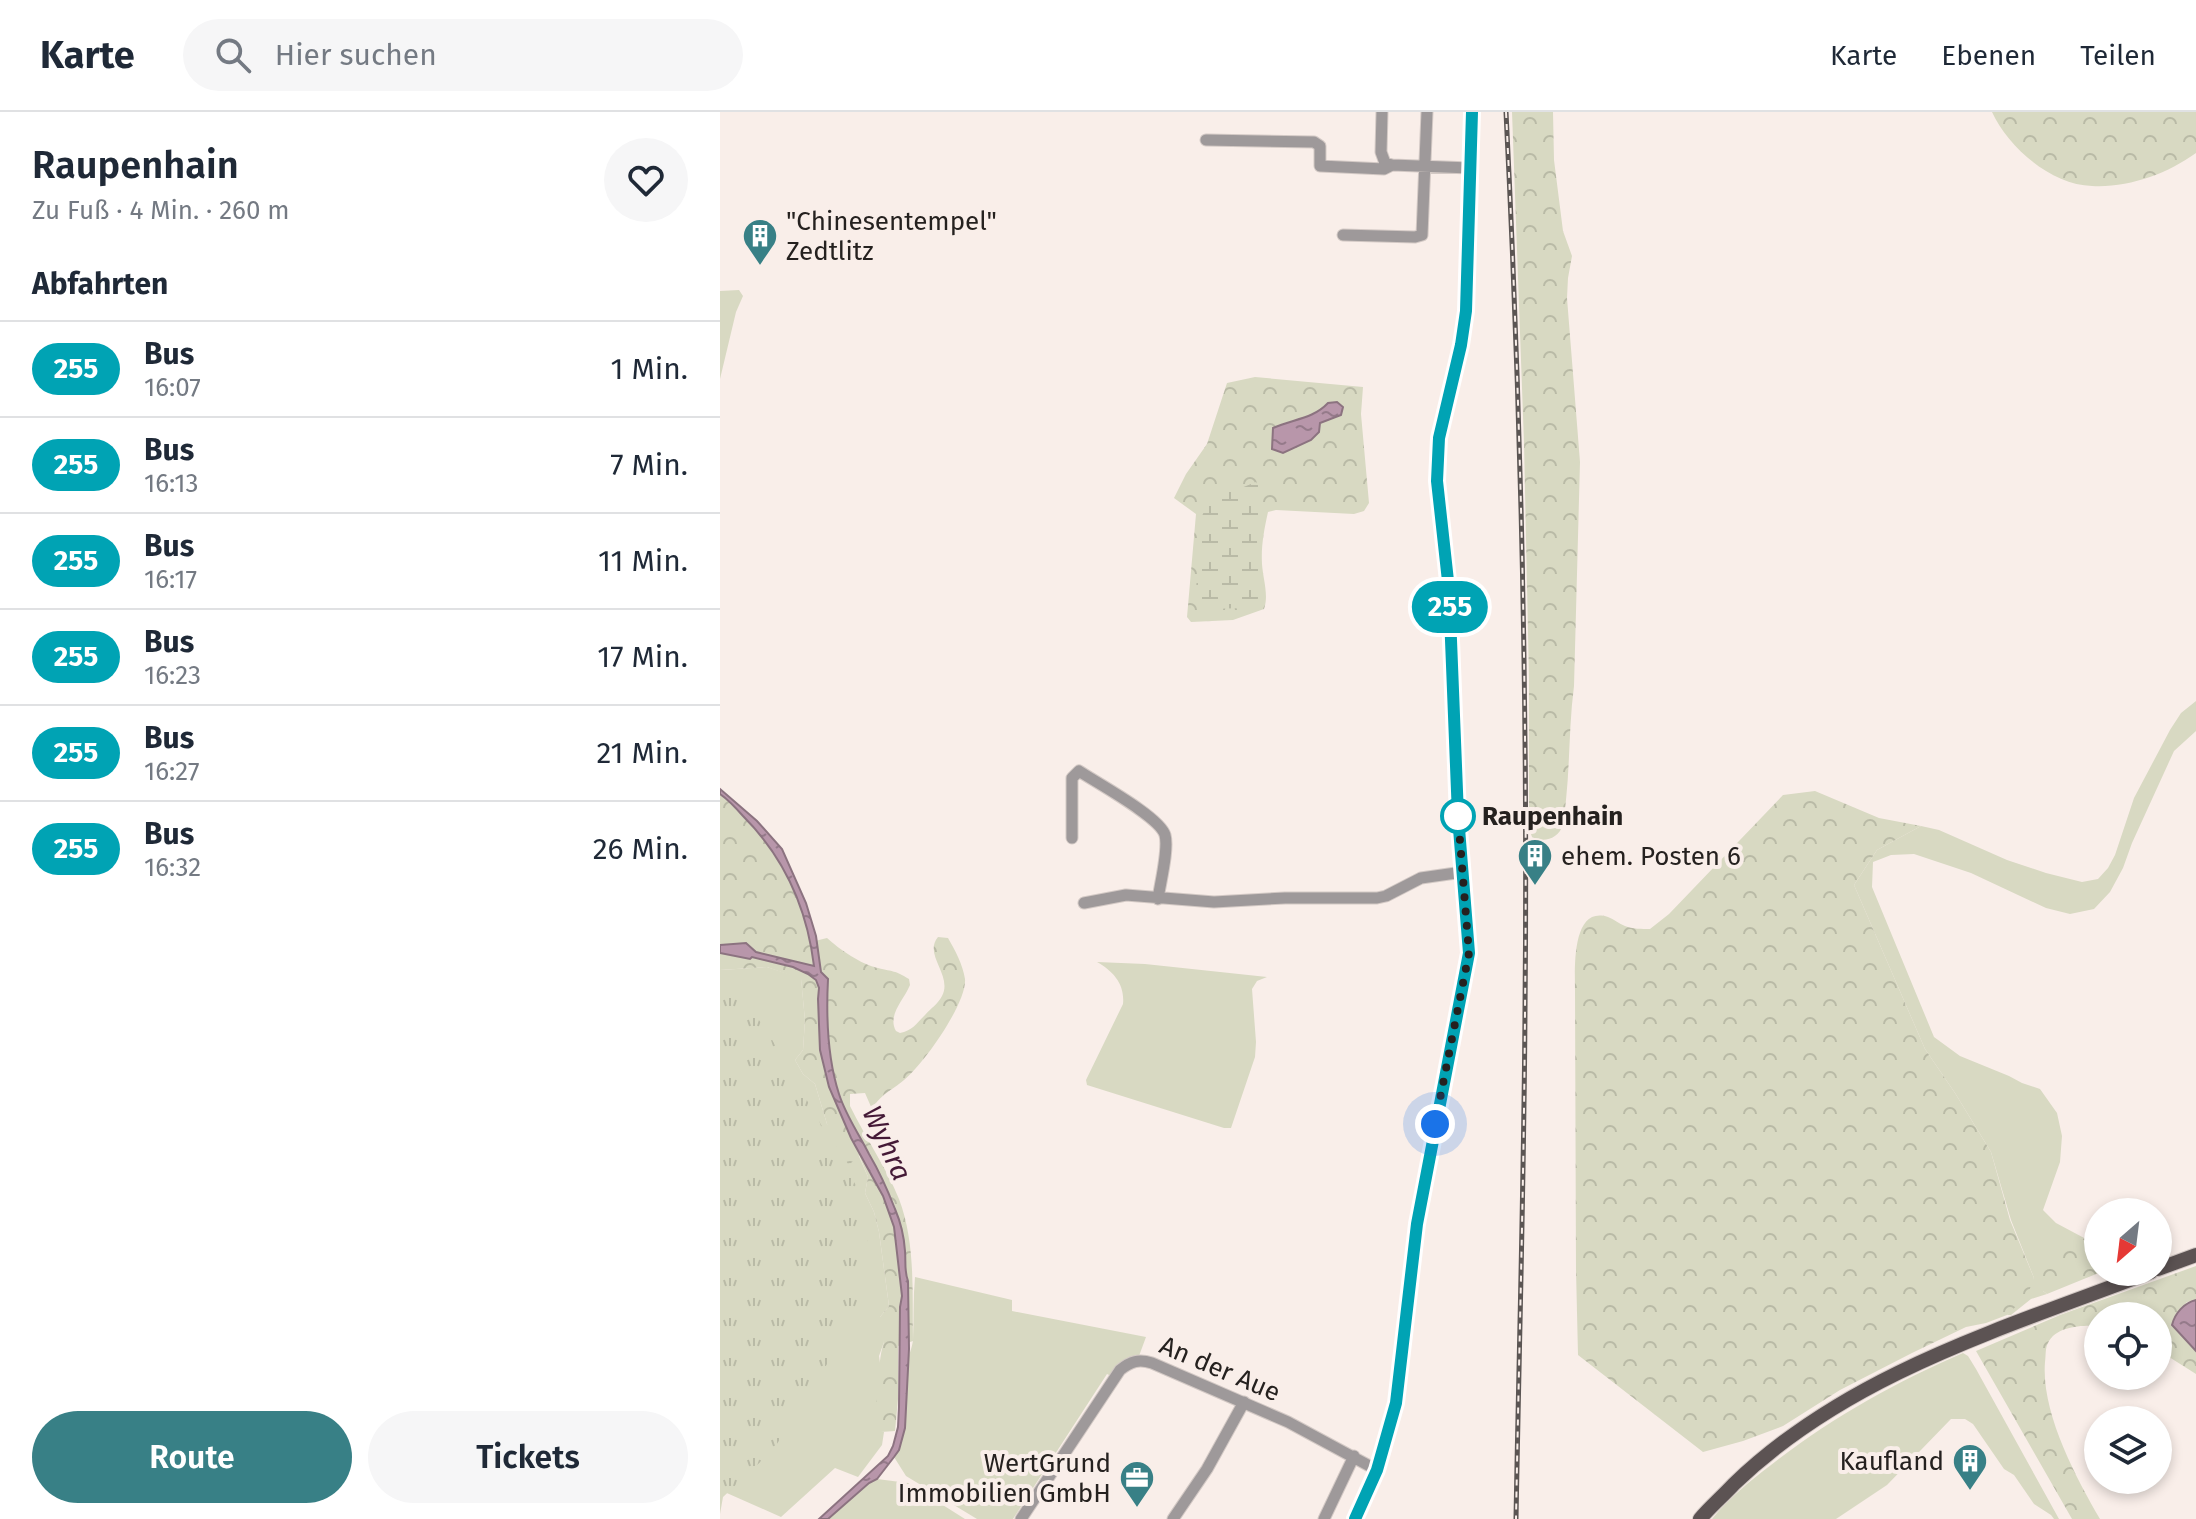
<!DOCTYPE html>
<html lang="de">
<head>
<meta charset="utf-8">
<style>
	:root { --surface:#fff; --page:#f6f6f7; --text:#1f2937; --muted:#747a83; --line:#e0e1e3; --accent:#388086 }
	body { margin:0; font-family:"Fira Sans",sans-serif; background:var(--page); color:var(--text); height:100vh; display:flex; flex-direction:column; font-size:30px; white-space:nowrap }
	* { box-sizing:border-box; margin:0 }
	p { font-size:26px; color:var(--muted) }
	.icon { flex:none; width:44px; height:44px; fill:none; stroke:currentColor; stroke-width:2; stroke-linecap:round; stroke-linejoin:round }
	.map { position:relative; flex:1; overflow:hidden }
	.sheet { display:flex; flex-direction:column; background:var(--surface); width:720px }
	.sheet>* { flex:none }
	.badge { padding:0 16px; border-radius:26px; font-size:28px; line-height:52px }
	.needle { width:52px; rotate:208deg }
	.fabs { position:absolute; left:1364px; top:1086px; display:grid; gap:16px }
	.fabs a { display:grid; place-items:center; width:88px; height:88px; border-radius:50%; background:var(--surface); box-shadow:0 4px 12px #0003; font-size:40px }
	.you { position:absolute; width:40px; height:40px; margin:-20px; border:6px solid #fff; border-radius:50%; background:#1a73e8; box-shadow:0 0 0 12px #1a73e833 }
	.map>.badge { position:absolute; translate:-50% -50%; box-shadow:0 0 0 4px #fff }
	h2 { padding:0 32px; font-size:30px; line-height:72px }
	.round { display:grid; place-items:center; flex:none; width:84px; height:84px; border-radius:42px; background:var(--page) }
	.overview { display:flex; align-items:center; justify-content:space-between; height:136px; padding:0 32px }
	h1 { font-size:38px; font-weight:600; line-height:60px }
	.button { display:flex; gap:16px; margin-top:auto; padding:16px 32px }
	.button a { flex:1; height:92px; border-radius:48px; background:var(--accent); color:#fff; font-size:32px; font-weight:600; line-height:92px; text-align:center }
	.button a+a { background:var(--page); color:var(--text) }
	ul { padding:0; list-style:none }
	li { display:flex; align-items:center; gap:24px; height:96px; padding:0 32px; border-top:2px solid var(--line) }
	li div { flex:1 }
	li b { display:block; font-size:30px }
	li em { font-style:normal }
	li .badge { min-width:88px; font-weight:700; text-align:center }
	header { display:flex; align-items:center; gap:48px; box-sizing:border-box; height:112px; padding:0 40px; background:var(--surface); border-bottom:2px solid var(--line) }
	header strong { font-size:38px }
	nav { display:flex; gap:44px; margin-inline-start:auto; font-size:28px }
	.search { width:560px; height:72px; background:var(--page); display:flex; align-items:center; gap:20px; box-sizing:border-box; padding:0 28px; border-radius:44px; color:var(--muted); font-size:30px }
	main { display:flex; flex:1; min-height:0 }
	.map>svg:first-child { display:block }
	.green { fill:#d8d9c2 }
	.forest { fill:url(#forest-crowns); fill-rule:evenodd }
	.wetland { fill:url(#wetland-marsh) }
	.park { fill:url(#park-tufts) }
	.water { fill:url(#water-ripples); stroke:#8c7380; stroke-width:2 }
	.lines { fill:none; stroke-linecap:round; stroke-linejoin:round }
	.minor-casing { stroke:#d3c9c5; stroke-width:13 }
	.major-casing { stroke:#d3c9c5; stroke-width:16 }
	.minor { stroke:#9e999a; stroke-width:11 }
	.major { stroke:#5c5353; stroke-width:14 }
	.rail-casing { stroke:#5b5553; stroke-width:5 }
	.rail { stroke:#f9eee9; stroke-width:2; stroke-dasharray:6; stroke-linecap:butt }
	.line-casing { stroke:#fff; stroke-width:18 }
	.line { stroke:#00a3b4; stroke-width:12 }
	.walk { stroke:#25211f; stroke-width:8; stroke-dasharray:0 14.4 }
	.stop-dot { fill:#fff; stroke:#00a3b4; stroke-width:4 }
	.labels { text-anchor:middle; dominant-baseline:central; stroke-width:8; stroke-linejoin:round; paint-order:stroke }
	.poi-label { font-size:26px; fill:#25211f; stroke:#f9eee9; text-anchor:start }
	.stop-label { font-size:26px; font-weight:bold; fill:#25211f; stroke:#f9eee9; text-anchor:start }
	.street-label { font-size:26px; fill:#25211f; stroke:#f9eee9 }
	.water-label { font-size:28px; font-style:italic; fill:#441936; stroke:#f9eee9 }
</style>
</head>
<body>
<header>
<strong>Karte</strong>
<div class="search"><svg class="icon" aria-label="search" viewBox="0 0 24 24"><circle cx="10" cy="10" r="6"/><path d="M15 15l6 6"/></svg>Hier suchen</div>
<nav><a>Karte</a><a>Ebenen</a><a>Teilen</a></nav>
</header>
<main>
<section class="sheet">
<div class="overview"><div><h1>Raupenhain</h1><p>Zu Fuß · 4 Min. · 260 m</p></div><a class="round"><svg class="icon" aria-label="heart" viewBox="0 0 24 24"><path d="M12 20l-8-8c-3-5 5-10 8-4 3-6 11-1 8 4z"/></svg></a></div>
<h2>Abfahrten</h2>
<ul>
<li><span class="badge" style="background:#00a3b4;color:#fff">255</span><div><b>Bus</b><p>16:07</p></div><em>1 Min.</em></li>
<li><span class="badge" style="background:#00a3b4;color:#fff">255</span><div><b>Bus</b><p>16:13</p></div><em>7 Min.</em></li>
<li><span class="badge" style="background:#00a3b4;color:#fff">255</span><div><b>Bus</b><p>16:17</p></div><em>11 Min.</em></li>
<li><span class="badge" style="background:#00a3b4;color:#fff">255</span><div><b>Bus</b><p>16:23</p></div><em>17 Min.</em></li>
<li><span class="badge" style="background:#00a3b4;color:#fff">255</span><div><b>Bus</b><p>16:27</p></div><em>21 Min.</em></li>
<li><span class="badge" style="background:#00a3b4;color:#fff">255</span><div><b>Bus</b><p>16:32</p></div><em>26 Min.</em></li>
</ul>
<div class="button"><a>Route</a><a>Tickets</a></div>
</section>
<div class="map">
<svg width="1476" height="1407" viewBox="0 0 1476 1407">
	<defs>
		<pattern id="forest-crowns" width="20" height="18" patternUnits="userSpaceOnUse" patternTransform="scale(2)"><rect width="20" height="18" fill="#d8d9c2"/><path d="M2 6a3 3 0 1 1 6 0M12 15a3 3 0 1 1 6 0" fill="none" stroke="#b9baa6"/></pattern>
		<pattern id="wetland-marsh" width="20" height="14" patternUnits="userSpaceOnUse" patternTransform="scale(2)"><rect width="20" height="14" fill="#d8d9c2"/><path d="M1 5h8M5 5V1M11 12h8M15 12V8" fill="none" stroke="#b9baa6"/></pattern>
		<pattern id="park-tufts" width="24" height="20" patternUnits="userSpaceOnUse" patternTransform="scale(2)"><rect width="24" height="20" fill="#d8d9c2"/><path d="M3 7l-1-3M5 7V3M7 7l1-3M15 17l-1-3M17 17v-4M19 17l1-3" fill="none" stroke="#b9baa6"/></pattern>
		<pattern id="water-ripples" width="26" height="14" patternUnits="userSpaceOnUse" patternTransform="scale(2)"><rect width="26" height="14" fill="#b896aa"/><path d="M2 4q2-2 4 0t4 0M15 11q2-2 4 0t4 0" fill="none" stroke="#957a8a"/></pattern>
	</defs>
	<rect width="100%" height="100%" fill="#f9eee9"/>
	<path class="green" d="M19,178L23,184L16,200L0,267V179Z
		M1476,589V619L1454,639L1412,731L1403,756L1390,780L1374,797L1350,802L1326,796L1251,761L1194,742L1171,743L1153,750L1152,775L1214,925L1240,944L1289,964L1302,971L1320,977L1337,1001L1342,1024L1340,1050L1323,1098L1336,1111L1366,1127L1353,1126L1323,1179L1327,1182L1311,1187L1291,1203H1287L1314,1166L1291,1108L1271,1040L1235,981L1205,937L1134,773L1157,738L1201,714L1219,718L1287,748L1326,761L1362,770L1378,767L1388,756L1395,743L1414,686L1450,618L1461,601Z
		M377,850L425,852L547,865L537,869L532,877L536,930L535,945L511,1016H504L367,973L366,968L403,892C405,872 393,859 377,850Z
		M47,855L81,866L85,908L83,938L75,948L83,962L95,972L107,1012L138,1042L148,1065L145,1081L154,1100L159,1120L169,1194L160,1205L164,1230L159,1244L161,1258V1320H164L162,1333L138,1365L115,1356L61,1405L0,1378V858Z
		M195,1165L292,1188V1199L426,1225L419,1244L391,1264L387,1262L293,1407H257L186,1364L174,1345C191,1317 185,1283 187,1252C188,1244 192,1237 193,1228C194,1207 193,1186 195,1165Z
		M1243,1241L1248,1244L1256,1257L1339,1407H1334L1331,1403L1314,1392L1294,1363L1284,1357L1253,1312L1245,1307H1231L1167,1373L1116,1407H992C1009,1386 1030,1369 1051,1353C1111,1306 1174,1271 1243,1241Z
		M157,1367L188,1371L245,1407H108L149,1371Z"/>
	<path class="forest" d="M792,0H833L834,48L843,119L852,144L848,166L847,186L860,350L854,574C849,612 850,650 846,688C845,696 845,706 843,713C838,727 824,731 812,725L809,716V568L804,331Z
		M1272,0H1476V41C1447,62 1408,76 1372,74C1331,73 1288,35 1272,0Z
		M535,265L643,275L641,302L649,391L644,399L634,402L556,398L548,400C544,418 541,434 542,452C543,467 549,483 544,497L513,508L471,510L467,505L476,402L454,386L466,362L487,332L507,271ZM608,291L621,303L599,311L554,316C573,307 593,307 608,291Z
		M1095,679L1159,706L1201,714L1157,738L1134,773L1205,937L1235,981L1271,1040L1290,1108L1314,1166L1307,1184L1287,1203L1266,1211L1246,1215L1192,1241L1120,1278L1063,1314L1023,1329L983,1340L858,1243L856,1158L855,879C855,858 851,793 888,805C894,807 899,812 905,814C912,817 922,817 930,817L949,802L1063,683Z
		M0,682C32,703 65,753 79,787C85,801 87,816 91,830L107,826C119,837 142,853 158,856C174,860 174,858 189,867L190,873C184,888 167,903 176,919L180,921C192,919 197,911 205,903C211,896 218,892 222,884C233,863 203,843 218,825L228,826C235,838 243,853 245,867C247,891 203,953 184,968C171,979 162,981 152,997L145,981L130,982V994C145,1025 166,1055 179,1087C196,1132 192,1182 193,1229L178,1234V1287L175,1319L161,1320L150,1311C163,1286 155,1256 164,1230L157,1219L160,1205L169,1194L159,1120L154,1100L145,1081L148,1065L139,1043L129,1053L119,1040L107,1012L95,972L83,962L75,948L83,938L85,908L81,867L47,855L0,858Z
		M1353,1125L1366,1127L1378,1132V1160H1381L1327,1182L1323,1179L1319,1159L1327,1148Z
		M1476,1154V1188L1467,1190L1452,1213L1476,1239V1262L1438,1238V1204H1378V1214C1362,1213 1336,1214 1328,1231C1325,1236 1326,1244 1325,1250C1321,1300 1355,1364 1380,1407H1352L1256,1239L1340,1203Z"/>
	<path class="wetland" d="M536,370L542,380L537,429L539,481L537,491L527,496L483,497L475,489L482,404L492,382L507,371L516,378Z"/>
	<path class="park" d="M0,865L9,867L47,919L149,1096L144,1183L100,1265L53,1338L3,1385L0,1402Z"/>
	<path class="water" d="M617,290L623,295L621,303L600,311L599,320L591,328L563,341L552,337L553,316C573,307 593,307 608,291Z
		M0,677L37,709L62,737L86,791L96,824L101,860L108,867C106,906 107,945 119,982C126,1004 139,1022 149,1042C159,1059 168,1079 175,1097C181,1111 184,1124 185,1139C186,1149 184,1159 188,1169L189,1237L185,1316L179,1338L174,1345L157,1367L149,1371L108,1407H99L168,1344L173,1334L178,1315L179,1295L180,1195L182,1184L174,1115L163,1084L131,1026L109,975L100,938L98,887L99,876L96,868L88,862L73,855L32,845L30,847L0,841V833L26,831L36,840L94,854C87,796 64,745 23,704C16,696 9,688 0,682Z
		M1476,1188V1239L1452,1213C1455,1201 1464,1191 1476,1188Z"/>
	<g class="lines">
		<defs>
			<path id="minor" d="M662,0L661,40L665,51L672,53L750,56
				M486,28L594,30L600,34V54L664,57L672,53
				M623,123L695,125L702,123L707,0
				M352,726V666L359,659C377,671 440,705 445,723C449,737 440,772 438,787
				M364,791L406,783L494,790L565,786H657L666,784L701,766L743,760
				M301,1407L400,1258C411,1249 419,1247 432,1251L568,1310L657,1358
				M453,1407L487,1357L524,1290
				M604,1407L634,1344
				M636,1407L657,1358L676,1291L697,1112L749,841L738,704L729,478L717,369L719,326L741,233L746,199L752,0"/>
			<path id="major" d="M1438,1157L1476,1143
				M980,1407C990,1395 1003,1384 1014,1372C1129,1261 1285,1216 1431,1160"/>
		</defs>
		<use href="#minor" class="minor-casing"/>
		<use href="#major" class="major-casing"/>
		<use href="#minor" class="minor"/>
		<use href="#major" class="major"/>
		<defs>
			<path id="rail" d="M786,0C801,299 808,599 805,898C804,1068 799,1237 796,1407"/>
		</defs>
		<use href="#rail" class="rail-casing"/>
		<use href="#rail" class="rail"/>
	</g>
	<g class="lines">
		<defs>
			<path id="line" d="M635,1407L657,1358L676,1291L697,1112L749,841L738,704L729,478L717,369L719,326L741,233L746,199L752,0"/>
		</defs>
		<use href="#line" class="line-casing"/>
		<use href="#line" class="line"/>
		<path class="walk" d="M715,1012L749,841L738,704"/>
	</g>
	<defs>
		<symbol id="building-pin" viewBox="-11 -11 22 30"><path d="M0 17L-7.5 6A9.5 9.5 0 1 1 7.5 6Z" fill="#388086" stroke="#f9eee9"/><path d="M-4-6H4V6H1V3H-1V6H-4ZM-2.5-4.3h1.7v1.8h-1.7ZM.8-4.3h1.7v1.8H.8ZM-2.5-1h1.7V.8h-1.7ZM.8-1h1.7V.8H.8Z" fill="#fff"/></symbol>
		<symbol id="office-pin" viewBox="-11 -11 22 30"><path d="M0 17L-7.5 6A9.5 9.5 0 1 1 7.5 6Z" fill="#388086" stroke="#f9eee9"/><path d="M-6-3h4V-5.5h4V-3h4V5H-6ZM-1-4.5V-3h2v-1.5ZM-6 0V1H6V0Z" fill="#fff"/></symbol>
	</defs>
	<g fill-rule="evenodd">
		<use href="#building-pin" x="20" y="104" width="40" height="54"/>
		<use href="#building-pin" x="795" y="724" width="40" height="54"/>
		<use href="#building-pin" x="1230" y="1329" width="40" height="54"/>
		<use href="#office-pin" x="397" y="1346" width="40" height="54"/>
	</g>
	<circle class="stop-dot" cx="738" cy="704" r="16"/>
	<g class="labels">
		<g class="poi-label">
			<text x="66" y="109">"Chinesentempel"<tspan x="66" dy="30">Zedtlitz</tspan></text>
			<text x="841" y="744">ehem. Posten 6</text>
			<text x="1224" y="1349" text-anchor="end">Kaufland</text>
			<text x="391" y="1351" text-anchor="end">WertGrund<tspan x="391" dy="30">Immobilien GmbH</tspan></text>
		</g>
		<g class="stop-label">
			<text x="762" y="704">Raupenhain</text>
		</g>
		<g class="street-label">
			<text transform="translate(500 1257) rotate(23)">An der Aue</text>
		</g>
		<g class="water-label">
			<text transform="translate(167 1031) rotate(65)">Wyhra</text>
		</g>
	</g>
</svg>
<div class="fabs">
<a><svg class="needle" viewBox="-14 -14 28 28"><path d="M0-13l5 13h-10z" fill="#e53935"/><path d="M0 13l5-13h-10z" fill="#747a83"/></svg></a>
<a><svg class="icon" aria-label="locate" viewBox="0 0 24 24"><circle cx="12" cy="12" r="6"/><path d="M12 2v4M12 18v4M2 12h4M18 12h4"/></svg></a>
<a><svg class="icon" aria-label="layers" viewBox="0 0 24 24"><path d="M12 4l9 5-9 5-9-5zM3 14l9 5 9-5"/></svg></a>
</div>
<div class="you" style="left:715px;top:1012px"></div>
<b class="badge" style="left:730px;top:495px;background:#00a3b4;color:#fff">255</b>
</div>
</main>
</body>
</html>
